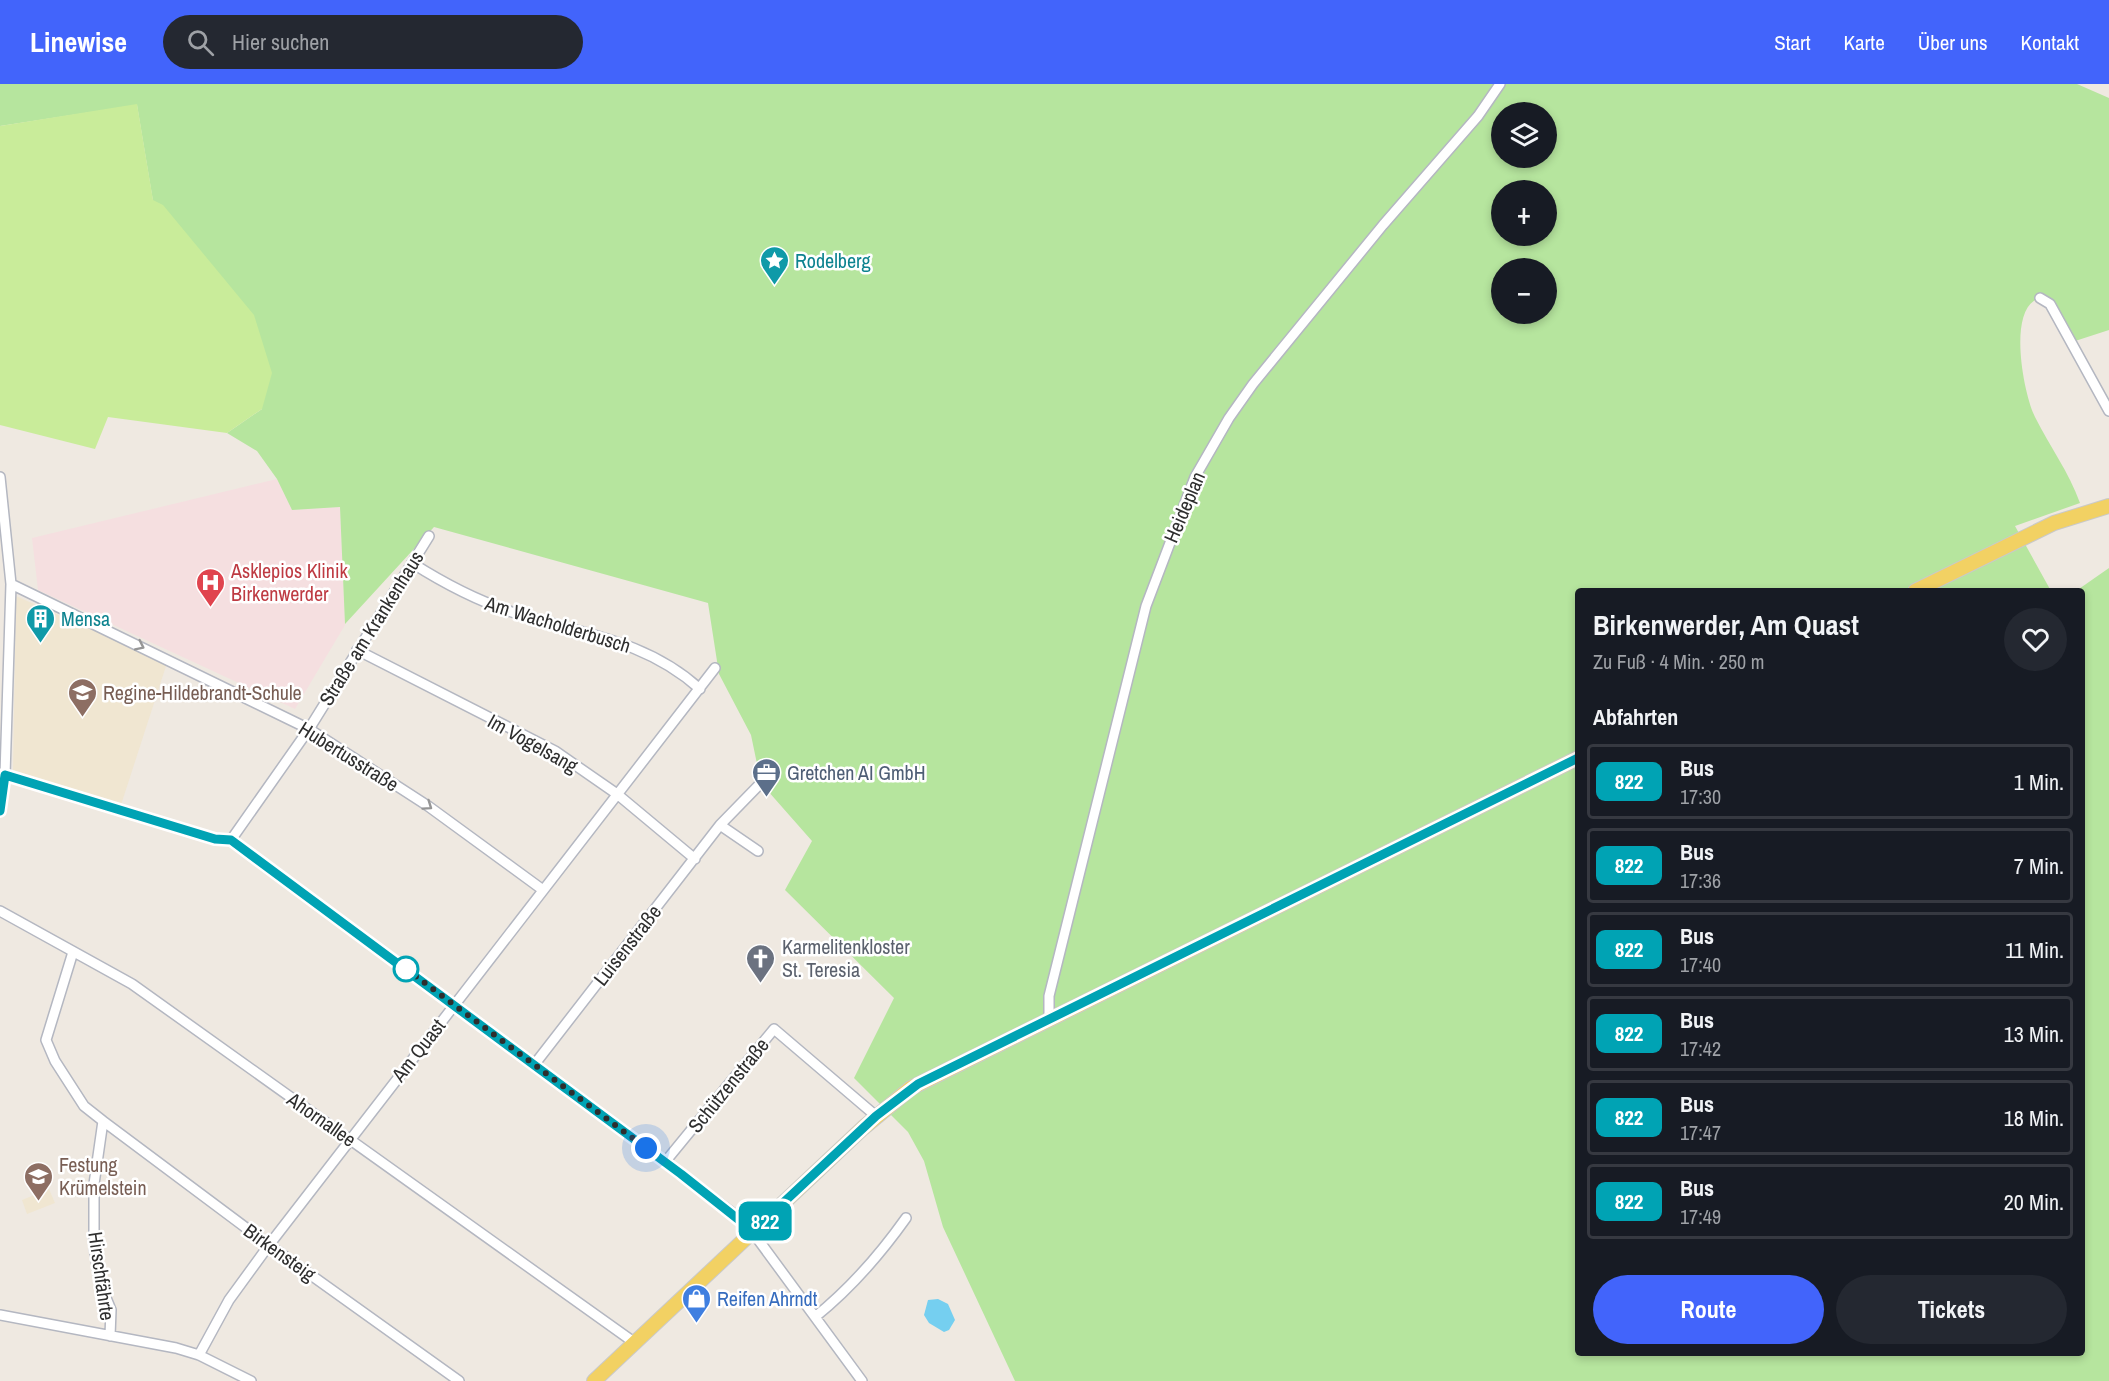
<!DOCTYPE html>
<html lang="de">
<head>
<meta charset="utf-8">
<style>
	:root { --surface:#171b24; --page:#242831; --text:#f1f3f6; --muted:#9ea1a6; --line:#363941; --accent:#4264fb }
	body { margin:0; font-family:"Archivo Narrow",sans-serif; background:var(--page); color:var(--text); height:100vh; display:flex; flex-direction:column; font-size:22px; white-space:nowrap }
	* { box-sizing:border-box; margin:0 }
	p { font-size:20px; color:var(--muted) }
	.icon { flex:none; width:33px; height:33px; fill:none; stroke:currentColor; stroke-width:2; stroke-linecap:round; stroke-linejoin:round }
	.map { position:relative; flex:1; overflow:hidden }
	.details { position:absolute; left:1575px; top:504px; width:510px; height:768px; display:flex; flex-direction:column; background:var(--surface); border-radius:6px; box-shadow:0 3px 9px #0003 }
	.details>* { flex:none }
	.badge { padding:0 12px; border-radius:9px; font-size:21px; line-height:39px }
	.tools { position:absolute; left:1491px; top:18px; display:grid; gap:12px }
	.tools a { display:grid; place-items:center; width:66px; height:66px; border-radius:50%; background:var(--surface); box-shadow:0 3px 9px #0003; font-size:30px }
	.you { position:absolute; width:30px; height:30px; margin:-15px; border:4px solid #fff; border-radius:50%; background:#1a73e8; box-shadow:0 0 0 9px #1a73e833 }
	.map>.badge { position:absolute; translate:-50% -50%; box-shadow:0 0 0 3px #fff }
	h2 { padding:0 18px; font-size:22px; line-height:54px }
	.round { display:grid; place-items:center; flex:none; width:63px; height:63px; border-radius:32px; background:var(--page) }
	.headline { display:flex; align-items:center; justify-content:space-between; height:102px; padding:0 18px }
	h1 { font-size:28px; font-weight:700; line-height:45px }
	.action { display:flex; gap:12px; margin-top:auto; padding:12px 18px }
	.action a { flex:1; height:69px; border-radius:36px; background:var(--accent); color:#fff; font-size:24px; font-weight:700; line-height:69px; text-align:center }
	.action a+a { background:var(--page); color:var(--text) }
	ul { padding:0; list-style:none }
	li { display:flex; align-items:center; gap:18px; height:75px; margin:0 12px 9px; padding:0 6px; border:3px solid var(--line); border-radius:6px }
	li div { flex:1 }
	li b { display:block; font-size:22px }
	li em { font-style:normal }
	li .badge { min-width:66px; font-weight:700; text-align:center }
	header { display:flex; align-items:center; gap:36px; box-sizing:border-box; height:84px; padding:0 30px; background:var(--accent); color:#fff }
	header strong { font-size:28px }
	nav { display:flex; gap:33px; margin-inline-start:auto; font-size:21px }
	.search { width:420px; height:54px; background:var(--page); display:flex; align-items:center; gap:15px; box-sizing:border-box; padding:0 21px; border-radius:33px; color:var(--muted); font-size:22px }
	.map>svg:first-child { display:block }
	.education { fill:#f0e6d1 }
	.medical { fill:#f5dfe0 }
	.green { fill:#b6e59e; fill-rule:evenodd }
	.pitch { fill:#c9ec9a }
	.water { fill:#75cff0 }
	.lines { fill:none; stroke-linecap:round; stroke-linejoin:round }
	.minor-casing { stroke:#b4b7c1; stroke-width:12 }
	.primary-casing { stroke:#c9c9c9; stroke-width:16 }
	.minor { stroke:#fff; stroke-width:9 }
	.primary { stroke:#f2d163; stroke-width:14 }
	.oneway { stroke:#969696 }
	.line-casing { stroke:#fff; stroke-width:14 }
	.line { stroke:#00a3b4; stroke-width:9 }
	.walk { stroke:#2e2e2e; stroke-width:6; stroke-dasharray:0 10.8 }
	.stop-dot { fill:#fff; stroke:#00a3b4; stroke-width:3 }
	.labels { text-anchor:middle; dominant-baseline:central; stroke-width:5; stroke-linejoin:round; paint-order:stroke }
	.culture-label { font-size:20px; fill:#0d838f; stroke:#fff; text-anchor:start }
	.street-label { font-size:20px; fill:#2e2e2e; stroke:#fff }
	.health-label { font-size:20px; fill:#be3a42; stroke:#fff; text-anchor:start }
	.education-label { font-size:20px; fill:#785e54; stroke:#fff; text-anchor:start }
	.service-label { font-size:20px; fill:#4e5e75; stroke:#fff; text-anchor:start }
	.worship-label { font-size:20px; fill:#5b616d; stroke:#fff; text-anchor:start }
	.shop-label { font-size:20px; fill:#366cbe; stroke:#fff; text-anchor:start }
</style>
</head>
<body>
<header>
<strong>Linewise</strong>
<div class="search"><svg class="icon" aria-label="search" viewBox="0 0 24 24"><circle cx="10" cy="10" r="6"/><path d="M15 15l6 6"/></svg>Hier suchen</div>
<nav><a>Start</a><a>Karte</a><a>Über uns</a><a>Kontakt</a></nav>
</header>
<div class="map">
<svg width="2109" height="1297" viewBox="0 0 2109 1297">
	<rect width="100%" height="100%" fill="#efe9e1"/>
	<path class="education" d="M16,512L167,579L121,721L13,686Z
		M49,1105L55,1119L27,1130L22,1116Z"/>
	<path class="medical" d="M277,395L292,426L340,423L345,541L295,625L38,506L32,454Z"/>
	<path class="green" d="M0,0H2077L2109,14V246L2072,258L2050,220L2040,214C2006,223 2024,311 2035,333C2050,363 2069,388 2080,419L2015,442L2051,507H1578V1269H2082V507H2076L2109,484V1297H1015L943,1143L924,1077L908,1048L854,994L894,914L785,806L812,757L761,699L751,651L719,590L708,519L434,443L345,540L340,423L292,426L277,395L257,367L227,349L262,325L153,117L137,21L0,42ZM1502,28H1546V74H1502ZM1502,106H1546V152H1502ZM1502,184H1546V230H1502Z"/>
	<path class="pitch" d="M137,20L153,116L163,121L254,231L272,289L262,325L227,349L108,333L95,365L0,341V42Z"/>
	<path class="water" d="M938,1215L948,1220L955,1236L949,1246L944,1248L929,1239L924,1231L928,1216Z"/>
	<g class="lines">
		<defs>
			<path id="minor" d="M2040,214L2050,220L2109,327
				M0,393L11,500L5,691L0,727
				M412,479C445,500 477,517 515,529C582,550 646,556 700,605
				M11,500L309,645L428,722L543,806
				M357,566L555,667L617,710L695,775
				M0,689L215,755L231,756L746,1139L862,1297
				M720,741L758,767
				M231,756L309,645L429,452
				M0,827L132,900L635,1259
				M73,868L46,956L55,977L84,1022L103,1037L94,1100V1163L100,1199L111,1226L110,1252
				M1049,935V912L1146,522L1195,393L1229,334L1253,300L1383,141L1478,32L1500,0
				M534,981L720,741L761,699
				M103,1037L269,1161L459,1297
				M665,1078L774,945L876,1032
				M0,1231L176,1264L199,1271L251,1297
				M815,1233C851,1204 879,1172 906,1134
				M199,1271L229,1216L269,1161L715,584"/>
			<path id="primary" d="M1915,507L2054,439L2109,422
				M594,1297L863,1044L911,1004L1578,674"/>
		</defs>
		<use href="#minor" class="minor-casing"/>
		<use href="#primary" class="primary-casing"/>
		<use href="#minor" class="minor"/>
		<use href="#primary" class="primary"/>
	</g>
	<defs><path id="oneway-chevron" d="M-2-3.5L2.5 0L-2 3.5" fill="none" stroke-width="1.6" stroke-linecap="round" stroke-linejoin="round" transform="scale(1.5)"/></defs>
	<g class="oneway">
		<use href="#oneway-chevron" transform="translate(140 562) rotate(26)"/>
		<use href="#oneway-chevron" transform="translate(428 722) rotate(35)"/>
	</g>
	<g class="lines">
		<defs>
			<path id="line" d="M0,727L5,691L215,755L231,756L681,1090L753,1147L876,1032L918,1000L1578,674"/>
		</defs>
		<use href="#line" class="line-casing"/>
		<use href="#line" class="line"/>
		<path class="walk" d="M406,885L398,879L646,1064"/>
	</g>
	<defs>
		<symbol id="sight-pin" viewBox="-11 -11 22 30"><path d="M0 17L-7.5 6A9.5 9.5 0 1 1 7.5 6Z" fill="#0f9aa8" stroke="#fff"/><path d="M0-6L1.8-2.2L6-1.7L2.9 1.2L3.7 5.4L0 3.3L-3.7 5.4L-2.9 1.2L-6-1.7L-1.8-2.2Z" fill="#fff"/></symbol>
		<symbol id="hospital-pin" viewBox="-11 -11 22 30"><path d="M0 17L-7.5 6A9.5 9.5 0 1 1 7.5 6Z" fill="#e0444e" stroke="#fff"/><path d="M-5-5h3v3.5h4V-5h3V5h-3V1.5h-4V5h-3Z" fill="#fff"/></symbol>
		<symbol id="building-pin" viewBox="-11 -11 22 30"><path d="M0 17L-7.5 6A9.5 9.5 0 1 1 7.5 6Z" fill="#0f9aa8" stroke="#fff"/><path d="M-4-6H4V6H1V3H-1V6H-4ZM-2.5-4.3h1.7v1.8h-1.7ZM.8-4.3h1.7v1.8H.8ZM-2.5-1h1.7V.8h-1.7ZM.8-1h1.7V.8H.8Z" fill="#fff"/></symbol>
		<symbol id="school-pin" viewBox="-11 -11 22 30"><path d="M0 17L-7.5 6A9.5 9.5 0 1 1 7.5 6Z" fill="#8d6e63" stroke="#fff"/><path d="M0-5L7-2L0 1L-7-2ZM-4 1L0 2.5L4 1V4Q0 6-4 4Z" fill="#fff"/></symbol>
		<symbol id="office-pin" viewBox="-11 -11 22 30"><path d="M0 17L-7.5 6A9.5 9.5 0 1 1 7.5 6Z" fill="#5c6f8a" stroke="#fff"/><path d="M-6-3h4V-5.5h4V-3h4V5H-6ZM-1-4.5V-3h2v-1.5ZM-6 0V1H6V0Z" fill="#fff"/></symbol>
		<symbol id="church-pin" viewBox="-11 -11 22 30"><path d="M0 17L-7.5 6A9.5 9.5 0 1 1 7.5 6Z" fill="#6b7280" stroke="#fff"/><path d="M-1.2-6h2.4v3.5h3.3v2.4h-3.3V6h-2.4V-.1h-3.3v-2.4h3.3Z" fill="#fff"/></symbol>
		<symbol id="shop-pin" viewBox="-11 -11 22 30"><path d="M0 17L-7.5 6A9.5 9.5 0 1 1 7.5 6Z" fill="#3f7fe0" stroke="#fff"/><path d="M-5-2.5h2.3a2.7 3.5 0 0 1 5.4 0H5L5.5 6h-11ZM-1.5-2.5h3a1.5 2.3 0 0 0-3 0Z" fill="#fff"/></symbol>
	</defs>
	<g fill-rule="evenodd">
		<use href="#sight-pin" x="758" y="160" width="33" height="45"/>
		<use href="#hospital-pin" x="194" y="482" width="33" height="45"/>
		<use href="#building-pin" x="24" y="518" width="33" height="45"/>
		<use href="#school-pin" x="66" y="592" width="33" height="45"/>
		<use href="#office-pin" x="750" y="672" width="33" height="45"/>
		<use href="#church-pin" x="744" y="858" width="33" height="45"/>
		<use href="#school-pin" x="22" y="1076" width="33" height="45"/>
		<use href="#shop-pin" x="680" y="1198" width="33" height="45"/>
	</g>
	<circle class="stop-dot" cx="406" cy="885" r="12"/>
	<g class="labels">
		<g class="culture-label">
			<text x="795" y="176">Rodelberg</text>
			<text x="61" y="534">Mensa</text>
		</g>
		<g class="street-label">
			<text transform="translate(1184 423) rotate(-67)">Heideplan</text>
			<text transform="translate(558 540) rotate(17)">Am Wacholderbusch</text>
			<text transform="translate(371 544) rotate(-58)">Straße am Krankenhaus</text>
			<text transform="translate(533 659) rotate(29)">Im Vogelsang</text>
			<text transform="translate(349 672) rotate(32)">Hubertusstraße</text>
			<text transform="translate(627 861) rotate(-52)">Luisenstraße</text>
			<text transform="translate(418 966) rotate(-52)">Am Quast</text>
			<text transform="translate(728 1001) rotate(-51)">Schützenstraße</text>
			<text transform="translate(322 1035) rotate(35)">Ahornallee</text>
			<text transform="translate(280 1168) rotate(36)">Birkensteig</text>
			<text transform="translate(102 1192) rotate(82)">Hirschfährte</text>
		</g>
		<g class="health-label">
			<text x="231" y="486">Asklepios Klinik<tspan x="231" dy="23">Birkenwerder</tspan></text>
		</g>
		<g class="education-label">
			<text x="103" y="608">Regine-Hildebrandt-Schule</text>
			<text x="59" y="1080">Festung<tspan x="59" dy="23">Krümelstein</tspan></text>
		</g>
		<g class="service-label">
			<text x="787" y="688">Gretchen AI GmbH</text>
		</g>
		<g class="worship-label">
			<text x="782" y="862">Karmelitenkloster<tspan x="782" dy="23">St. Teresia</tspan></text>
		</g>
		<g class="shop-label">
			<text x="717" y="1214">Reifen Ahrndt</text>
		</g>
	</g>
</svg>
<div class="tools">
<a><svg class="icon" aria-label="layers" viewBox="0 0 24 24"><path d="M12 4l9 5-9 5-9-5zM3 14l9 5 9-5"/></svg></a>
<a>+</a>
<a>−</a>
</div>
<div class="you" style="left:646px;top:1064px"></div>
<b class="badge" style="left:765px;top:1137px;background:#00a3b4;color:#fff">822</b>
<section class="details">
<div class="headline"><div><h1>Birkenwerder, Am Quast</h1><p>Zu Fuß · 4 Min. · 250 m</p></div><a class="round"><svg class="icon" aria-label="heart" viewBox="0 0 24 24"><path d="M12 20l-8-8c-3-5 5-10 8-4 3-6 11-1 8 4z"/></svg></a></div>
<h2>Abfahrten</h2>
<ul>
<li><span class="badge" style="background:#00a3b4;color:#fff">822</span><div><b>Bus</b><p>17:30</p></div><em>1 Min.</em></li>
<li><span class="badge" style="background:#00a3b4;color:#fff">822</span><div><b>Bus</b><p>17:36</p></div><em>7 Min.</em></li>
<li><span class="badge" style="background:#00a3b4;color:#fff">822</span><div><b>Bus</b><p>17:40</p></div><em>11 Min.</em></li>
<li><span class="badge" style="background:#00a3b4;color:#fff">822</span><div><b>Bus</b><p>17:42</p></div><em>13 Min.</em></li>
<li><span class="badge" style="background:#00a3b4;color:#fff">822</span><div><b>Bus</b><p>17:47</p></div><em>18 Min.</em></li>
<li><span class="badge" style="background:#00a3b4;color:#fff">822</span><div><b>Bus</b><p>17:49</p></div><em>20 Min.</em></li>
</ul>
<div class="action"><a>Route</a><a>Tickets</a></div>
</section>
</div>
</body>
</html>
